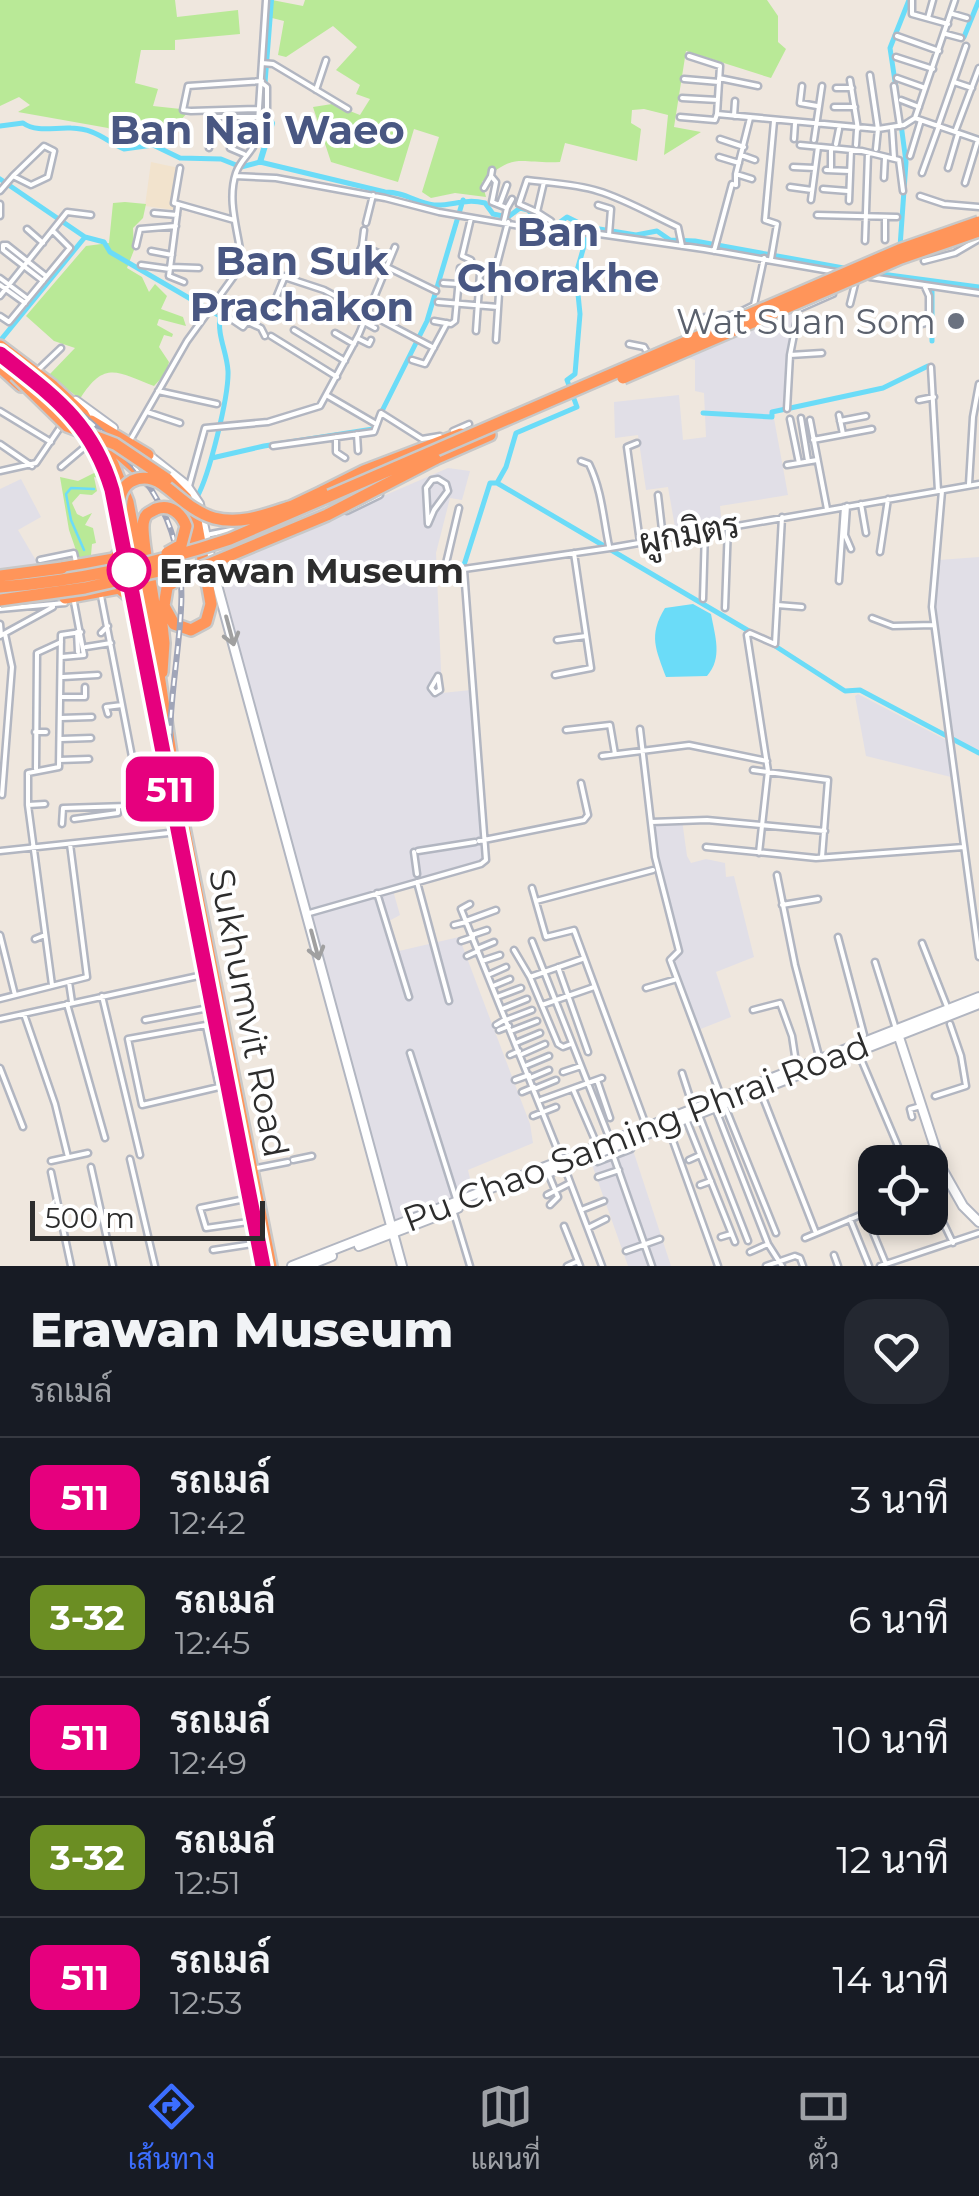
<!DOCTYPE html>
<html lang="th">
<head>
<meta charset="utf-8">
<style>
	:root { --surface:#171b24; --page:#242831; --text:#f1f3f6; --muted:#9ea1a6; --line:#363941; --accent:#3c6eff }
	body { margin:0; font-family:Montserrat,Sarabun,sans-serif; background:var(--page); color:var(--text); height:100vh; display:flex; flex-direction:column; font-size:38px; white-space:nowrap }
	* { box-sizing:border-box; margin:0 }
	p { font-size:32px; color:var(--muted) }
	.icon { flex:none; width:55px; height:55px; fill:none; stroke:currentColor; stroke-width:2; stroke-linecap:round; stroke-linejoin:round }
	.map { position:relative; height:1266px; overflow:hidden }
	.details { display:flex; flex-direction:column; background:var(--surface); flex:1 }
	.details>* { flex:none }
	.badge { padding:0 20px; border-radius:15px; font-size:35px; line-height:65px }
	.controls { position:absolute; left:858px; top:1145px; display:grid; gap:20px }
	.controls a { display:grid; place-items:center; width:90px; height:90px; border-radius:20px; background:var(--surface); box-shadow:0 5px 15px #0003; font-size:50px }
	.scale { position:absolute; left:30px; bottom:25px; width:235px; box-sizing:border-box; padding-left:10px; border:5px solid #2d2d2d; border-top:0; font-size:28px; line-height:35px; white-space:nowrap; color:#2d2d2d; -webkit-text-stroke:8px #fff; paint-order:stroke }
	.map>.badge { position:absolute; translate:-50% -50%; box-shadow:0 0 0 5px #fff }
	.round { display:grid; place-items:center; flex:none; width:105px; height:105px; border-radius:30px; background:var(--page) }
	.overview { display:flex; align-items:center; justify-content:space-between; height:170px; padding:0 30px }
	h1 { font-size:48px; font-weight:800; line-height:75px }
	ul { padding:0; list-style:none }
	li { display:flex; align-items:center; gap:30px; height:120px; padding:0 30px; border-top:2px solid var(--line) }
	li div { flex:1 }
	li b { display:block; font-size:38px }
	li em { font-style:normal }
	li .badge { min-width:110px; font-weight:700; text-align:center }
	.tabs { display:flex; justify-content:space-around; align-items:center; height:140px; border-top:2px solid var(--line); background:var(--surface); font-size:28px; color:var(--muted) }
	.tabs a { display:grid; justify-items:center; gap:5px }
	.tabs .active { color:var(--accent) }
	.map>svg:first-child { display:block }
	.industrial { fill:#e1dfe7 }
	.education { fill:#f2e3cd }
	.green { fill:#b9e997 }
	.water { fill:#6bdcf8 }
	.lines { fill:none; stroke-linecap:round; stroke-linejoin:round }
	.stream { stroke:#6bdcf8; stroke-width:2.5 }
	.canal { stroke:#6bdcf8; stroke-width:5 }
	.river { stroke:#6bdcf8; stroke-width:6 }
	.street-casing { stroke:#b2b6c1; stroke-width:9 }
	.secondary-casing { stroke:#b2b6c1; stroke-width:12 }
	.highway-casing { stroke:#c8c8c8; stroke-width:16 }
	.street { stroke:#fff; stroke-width:4 }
	.secondary { stroke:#fff; stroke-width:8 }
	.highway { stroke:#ff955a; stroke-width:11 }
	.rail-casing { stroke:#a0a5b8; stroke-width:6 }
	.rail { stroke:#fff; stroke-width:2.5; stroke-dasharray:8; stroke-linecap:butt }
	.highway-bridge-casing { stroke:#c8c8c8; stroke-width:16; stroke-linecap:butt }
	.highway-bridge { stroke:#ff955a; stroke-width:11 }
	.oneway { stroke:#a0a0a0 }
	.line-casing { stroke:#fff; stroke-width:22 }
	.line { stroke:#e6007e; stroke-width:15 }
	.worship-dot { fill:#6b7280; stroke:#fff; stroke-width:4 }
	.stop-dot { fill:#fff; stroke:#e6007e; stroke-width:5 }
	.labels { text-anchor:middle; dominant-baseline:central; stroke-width:8; stroke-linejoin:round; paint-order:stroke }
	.worship-label { font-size:35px; fill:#5b616d; stroke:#fff; text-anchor:end }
	.street-label { font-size:35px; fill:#2d2d2d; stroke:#fff }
	.stop-label { font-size:35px; font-weight:bold; fill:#2d2d2d; stroke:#fff; text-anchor:start }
	.quarter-label { font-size:40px; font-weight:bold; fill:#495782; stroke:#fff }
</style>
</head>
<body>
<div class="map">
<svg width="979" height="1266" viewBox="0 0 979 1266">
	<rect width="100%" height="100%" fill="#efe7de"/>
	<path class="industrial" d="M797,310L785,409L773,413L788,495L720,506L722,525L676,533L668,487L646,490L638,435L615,438L614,402L679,395L683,440L706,437L704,393L695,391V360L685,357Z
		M448,468L470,471L462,500L450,498L436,553L442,693L471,690L484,862L392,887L400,915L389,921L399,951L459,937L530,1124L533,1143L468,1170L473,1191L393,1222L307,910L219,567Z
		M21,479L41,517L18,530L38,564L0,569V489Z
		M979,557V750L951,737L933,612L939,560Z
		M858,694L946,740L951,777L866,756L855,696Z
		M682,820L687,856L691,863L706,859L725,863L726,877L734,876L754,957L716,972L731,1017L698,1030L669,956L680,949L658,864L652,823Z
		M631,1144L671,1266H628L590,1159Z"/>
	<path class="education" d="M151,162L179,168L173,204L175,210L145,206Z"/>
	<path class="green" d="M0,0H175L177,17L238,10L240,34L175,40V50H141L135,83L158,89L153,106L190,110L164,138L126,141L108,128L18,112L30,105L19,97L0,106Z
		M272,0L303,6L305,0H767L778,16V42L786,49L771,78L686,51L674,127L701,132L664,155L668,115L644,109L632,110L631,123L641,129L637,161L565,143L560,162C519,164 515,151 482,182L486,197L455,193L431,198L422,192L439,137L414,129L398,182L331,162L313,107L332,104L360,115L370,99L356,94L360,85L336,70L357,47L333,26L286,57L278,55L284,21L272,18Z
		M125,202L146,204L143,218L133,228L134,250L127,268L142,277L149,292L155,284L167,296L161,309L183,317L186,326L159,319L157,325L173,334L172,337L164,335L159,347L169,362L166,373L154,386C118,373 105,359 80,399L49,375L75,348L54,341L26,316L86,246L109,243L113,203Z
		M100,470L102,479L94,477L97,491L92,495L80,494L72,503L77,514L83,517L92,513L85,525L93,528L96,543L92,544L91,555L99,557L79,559L69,530L60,477L78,481Z"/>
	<path class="water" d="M693,604L711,614C715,636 723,658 707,676L666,677C656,649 648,636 665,608Z"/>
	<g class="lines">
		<path class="stream" d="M84,550L71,520L66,494L71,488L94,489"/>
		<path class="canal" d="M964,37L979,0
			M896,88L890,48L909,0
			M0,126L23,123C37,133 55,127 71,128C97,129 104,140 124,149L153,145L180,158L221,159L241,167L260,162L385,192C406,192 416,203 434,205C453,206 464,198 485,203L493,214L508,217L520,208L528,210L541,224L556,225L567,217L587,227L636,235L657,231L670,240L695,241L849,269
			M0,179L85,237L104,242L110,252L220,316C217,336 227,352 228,371C229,396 209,476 197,497
			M900,247L906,162L901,124
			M874,273L979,287
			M932,284V341
			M0,341L85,237
			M703,413L772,417V412L883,388L928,366
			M212,458L264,446L373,429L427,321L463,200
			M497,483L754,634
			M464,565L490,483H497L506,467L516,433L577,407L567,380L575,374L580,314L576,274L588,232
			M772,644L845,691L860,690L979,753"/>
		<path class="river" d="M260,162L272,123L263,109V102L271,0"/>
		<defs>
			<path id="street" d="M912,0V14L948,24
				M953,14L967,18
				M928,18L933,0
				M946,34L961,38
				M897,36L939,51
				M689,56L720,66L717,114L878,129L904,125L915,118L979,140
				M896,57L933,69
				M262,63L273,64L348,109
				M870,75L878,129L876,149
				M719,78L758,86
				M897,78L925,88
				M684,79L719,82
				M850,80L858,129
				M954,82L972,88
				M262,83L267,87V111
				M802,86L800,103L817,106
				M894,86L900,126
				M836,88H852
				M316,90L326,60
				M682,98L718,100
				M901,100L919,107
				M834,107H855
				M259,109L191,111L183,110L188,86L262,81
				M734,116L735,101
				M680,117L715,120L717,114
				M915,118L955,0
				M938,126L966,46
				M892,128L894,158
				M217,129L227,134L257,138
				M955,132L979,68
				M720,139L744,147
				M794,139L795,124
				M814,140L822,86
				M836,144L839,129
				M800,145L862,151L899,160L903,191
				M856,145L857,130
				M209,148L212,117H258
				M230,148L244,154
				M741,155L755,160
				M910,156L921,120
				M719,157L739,163
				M793,167L815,168
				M180,168L174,203L234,220
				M831,168V148
				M948,168L958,134
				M492,170L491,176L496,182L492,202L507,208L504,221
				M826,170L850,171
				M922,173L939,126
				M736,174L752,179
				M235,176L276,178L385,198L439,212L555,232L592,233L704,249L836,272
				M884,178L885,158
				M544,182L537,212L519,204L527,180C550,183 576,184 598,191C625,199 652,215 678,227L682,246
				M965,183L978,140
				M790,187L812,190
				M484,188L491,176
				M823,189L848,191
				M0,191L13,176L31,185L48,177L54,151L44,146L13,176
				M920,196L944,204L979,207
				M811,200L818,147
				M849,201L851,150
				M0,204V216
				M500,204L507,185
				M598,205L611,209L609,235
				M178,206L169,276L184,282
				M507,208L512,199
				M537,212L551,221L550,229
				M154,213L177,215
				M817,215L897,217
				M471,218L462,256L471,260
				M366,223L373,195
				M27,229L43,243
				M364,230L362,246L390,258
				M885,240V217
				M865,241L868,153
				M7,245H3V250L43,281
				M7,245L46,276
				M136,246L140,229L176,226
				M151,251L172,255
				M714,251L732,184L736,185V174L750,118
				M358,255L362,246
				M771,259L777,224L765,220L774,121
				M924,261L955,253L979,239
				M242,263L324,290L434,348
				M141,265L170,269
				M171,267L199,268
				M387,267L436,291
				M496,268L508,222
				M870,277L979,293
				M0,278L28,299
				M443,283L458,284
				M0,285L25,303
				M0,296L67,212L91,215
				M438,302L498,307
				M850,304L856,280
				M212,306L243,327L258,308L271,312
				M356,306L353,316L375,328
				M272,308L285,276
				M0,316L9,322L70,248L53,231
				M705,317L707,319L736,314L754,305L764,258
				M434,321L451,324L455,321L460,268
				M248,322L261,328L265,336
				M919,325L929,322V296L924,285
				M294,330L345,361
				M476,331L480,273
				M335,333L354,344
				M271,336L337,377
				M359,339L369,344L371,340
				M496,340L500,278
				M629,344L644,347L649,356
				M790,355L822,353
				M412,360L425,364L447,323
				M931,367L938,491
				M39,369L61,348
				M158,391L217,404
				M328,396L376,424
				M919,400L934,397
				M787,409L790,355L799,309L833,294
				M0,411L51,442
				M147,412L180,423
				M839,415L843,434
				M801,418L808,461
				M790,419L799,463
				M810,420L827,509
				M840,421L866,416
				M453,431L469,424
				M357,434L358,451
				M336,437V452L345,458
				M131,439L187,341L242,265C240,235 226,203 236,173C241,158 253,153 257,138L266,0
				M813,440L872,429
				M637,443L627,447L640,542
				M0,444L32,466
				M273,446L374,432L381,413L422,439L440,436
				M581,461L589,464C602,491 603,517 609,546
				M787,465L817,460
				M61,467L92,441
				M0,471L36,463L61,426
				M438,479L446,484L448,491L434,510L428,524L426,488L432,480Z
				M969,484L973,417L979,384
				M189,486L205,428L268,422L320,406L359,334L395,247
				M942,491L932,607L979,957
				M658,495L663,538
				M861,504L866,533
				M847,506L845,535L851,549
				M347,511L380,495L378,484L372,481
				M206,535L241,528
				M880,552L888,499
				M40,560L74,553L76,562
				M444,572L459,508
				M436,573L610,548L979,484
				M839,581L844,507
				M101,596L133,762
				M703,599L705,530
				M777,605L802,607
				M725,608L728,525
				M0,609L65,603
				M872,618L893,626L934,625
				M0,624L1,635
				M77,632L78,652
				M101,633L108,626
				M0,636L53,607
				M557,640L586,636
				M86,647L111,643
				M62,657L84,655L74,602
				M555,675L591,668L574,553
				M63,677L98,675
				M435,693L431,688L438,676
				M435,693L440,690L438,676
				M61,697H85V687
				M108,714L106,707L122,705
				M61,718L92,717
				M640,729L655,857L679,951L670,960L722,1099
				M566,730L610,725L615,754
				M35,732H46
				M61,739L91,738
				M602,756L689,745L767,761
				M59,760L89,759
				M36,769L37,653L61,642
				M753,770L828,780L822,857
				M2,795L12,667L5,634
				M28,805L45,804
				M74,819L118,813V807
				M651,822L707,820L825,831
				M62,824L63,808L127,806L172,800
				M479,841L584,820L588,815L581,783
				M706,847L816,858L964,847
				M0,851L178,832
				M418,851L475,842
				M414,852L417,874
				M759,853L768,771L747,635L750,633L775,644L782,517
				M777,875L795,965L820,1060
				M417,882L449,1001
				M532,888L546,937L574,930L647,1128
				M377,893L409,997
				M536,901L653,870
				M470,904L461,909L562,1161
				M782,905L818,899
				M306,914L481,864L486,860L464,570
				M466,921L496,910
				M454,925L466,922
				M0,935L15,995
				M472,935L487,930
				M838,937L864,1035
				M35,939L45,935
				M461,941L473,937
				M532,941L611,1142
				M922,943L948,1009
				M477,949L494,942
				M514,950L530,977L558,1044L563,1047L571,1044
				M467,956L478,951
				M482,961L500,955
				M875,962L896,1029
				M558,967L588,1052
				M488,975L506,967
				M530,977L582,959
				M69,982L72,1002
				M52,985L28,805V773L59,767L61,635L81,632
				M493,986L510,979
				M646,988L677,979
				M102,996L140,1155
				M497,997L521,988
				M0,999L87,977L70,844
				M67,1004L105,1138
				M542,1005L594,987
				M502,1009L527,999
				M753,1010L780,1003L792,1036L797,1069
				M24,1014L55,1104L68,1157
				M0,1019L203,975
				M145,1020L214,1007
				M506,1020L532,1010
				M496,1025L506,1019
				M206,1026L219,1087L142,1105L128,1039L217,1023
				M499,1030L509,1026
				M511,1031L537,1021
				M516,1043L540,1033
				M858,1052L903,1158
				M410,1053L457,1202
				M510,1055L519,1051
				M520,1055L545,1044
				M525,1066L549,1056
				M0,1068L23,1127
				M563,1072L581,1066
				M682,1073L693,1107
				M530,1078L549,1070
				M515,1080L529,1075
				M597,1080L610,1118
				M534,1089L556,1080
				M573,1089L598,1147
				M760,1090L816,1233
				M522,1092L534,1087
				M935,1096L966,1086L961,1056L950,1024
				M541,1100L602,1078
				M724,1104L776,1233
				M716,1110L768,1244L782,1266
				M699,1115L748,1241
				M533,1116L556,1107
				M912,1117L910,1109L921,1106
				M686,1119L735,1242
				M668,1127L718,1266
				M611,1149L652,1266
				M130,1159L155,1266
				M293,1160L312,1156
				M689,1160L700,1155
				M51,1161L88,1153
				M597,1162L631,1149
				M564,1166L602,1266
				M91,1167L113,1266
				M257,1168L288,1162
				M51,1172L71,1266
				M548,1173L558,1197L550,1205
				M598,1177L619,1170
				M700,1185L711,1181
				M547,1195L570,1183
				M930,1195L953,1243
				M250,1198L200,1208L206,1228L255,1221
				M581,1210L604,1201
				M454,1213L470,1266
				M865,1213L886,1264
				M850,1219L869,1266
				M564,1226L580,1266
				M588,1228L606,1219
				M721,1237L731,1234
				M805,1238L875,1209
				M213,1250L259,1243
				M626,1251L660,1239
				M750,1252L768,1244
				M834,1255L838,1266
				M567,1266L578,1261
				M766,1266L795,1256L800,1258L803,1266
				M880,1266L979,1233"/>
			<path id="secondary" d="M76,401L113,428
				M148,455L186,485L199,504L213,570L402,1266
				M897,1031L942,1169L963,1206L979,1222
				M522,1183L979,1004
				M359,1246L458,1208
				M292,1266L979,997
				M307,1266L332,1256"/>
			<path id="highway" d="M0,346L53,386L83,414L113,464L128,502L152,628L176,787L271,1266
				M0,367L21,386
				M91,421L148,455
				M108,444L151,482
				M96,447L117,514
				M435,459L490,435
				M322,492L364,471L461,434
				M62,568L114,559L120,552V538
				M168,569L188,549L191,522
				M129,571L155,703
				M167,588L164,606L174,624L191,630L206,622L211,604L195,515L186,498L167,479
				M65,598L119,588L132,599
				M160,606L164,643L162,672
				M155,613C154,593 139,533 144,520C146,513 149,513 156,509
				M190,892L208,977"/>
		</defs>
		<use href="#street" class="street-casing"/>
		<use href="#secondary" class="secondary-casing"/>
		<use href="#highway" class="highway-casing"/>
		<use href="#street" class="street"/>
		<use href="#secondary" class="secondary"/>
		<use href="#highway" class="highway"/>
		<defs>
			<path id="rail" d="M0,352C90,421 189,480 181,609C178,666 165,721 172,778L271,1266"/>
		</defs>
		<use href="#rail" class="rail-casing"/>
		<use href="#rail" class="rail"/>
		<defs>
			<path id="highway-bridge" d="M15,375L67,426L115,444L167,479
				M623,378L901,258L979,231
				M156,509C170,504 181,513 186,526L181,545L167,553
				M284,510L322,492
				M131,568C127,545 105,496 132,481C142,476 153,478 162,484C179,496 193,512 214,518C240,525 265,515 289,507
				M0,576L62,568
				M171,584L183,575L327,515L435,459
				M0,587C79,581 155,564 230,539L899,250L979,222
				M0,600L85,588L168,569"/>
		</defs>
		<use href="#highway-bridge" class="highway-bridge-casing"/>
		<use href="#highway-bridge" class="highway-bridge"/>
	</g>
	<defs><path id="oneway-shaft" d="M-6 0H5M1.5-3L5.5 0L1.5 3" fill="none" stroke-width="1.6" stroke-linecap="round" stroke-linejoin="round" transform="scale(2.5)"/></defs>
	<g class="oneway">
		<use href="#oneway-shaft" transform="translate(230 631) rotate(75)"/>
		<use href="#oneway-shaft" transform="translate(315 945) rotate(75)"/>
	</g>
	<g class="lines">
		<defs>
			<path id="line" d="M0,354C53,396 92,422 112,490L263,1266"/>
		</defs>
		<use href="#line" class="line-casing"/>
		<use href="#line" class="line"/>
	</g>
	<circle class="worship-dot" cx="956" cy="321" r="10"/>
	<circle class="stop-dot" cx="129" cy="570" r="20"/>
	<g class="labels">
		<g class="worship-label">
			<text x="936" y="321">Wat Suan Som</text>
		</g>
		<g class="street-label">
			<text transform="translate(689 533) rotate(-10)">ผูกมิตร</text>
			<text transform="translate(249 1013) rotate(79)">Sukhumvit Road</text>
			<text transform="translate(636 1132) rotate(-21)">Pu Chao Saming Phrai Road</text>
		</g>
		<g class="stop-label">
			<text x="159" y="570">Erawan Museum</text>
		</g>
		<g class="quarter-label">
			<text x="257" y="129">Ban Nai Waeo</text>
			<text x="558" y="231">Ban<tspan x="558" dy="46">Chorakhe</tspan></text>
			<text x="302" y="260">Ban Suk<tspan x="302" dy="46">Prachakon</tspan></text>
		</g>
	</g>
</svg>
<div class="controls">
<a><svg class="icon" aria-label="locate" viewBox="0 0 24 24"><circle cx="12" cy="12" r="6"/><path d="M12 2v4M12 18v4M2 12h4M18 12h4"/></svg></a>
</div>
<div class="scale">500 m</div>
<b class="badge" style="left:170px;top:789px;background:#e6007e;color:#fff">511</b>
</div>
<section class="details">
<div class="overview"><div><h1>Erawan Museum</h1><p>รถเมล์</p></div><a class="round"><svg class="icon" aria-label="heart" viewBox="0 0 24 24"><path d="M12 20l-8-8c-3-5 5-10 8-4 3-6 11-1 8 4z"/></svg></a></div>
<ul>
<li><span class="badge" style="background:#e6007e;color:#fff">511</span><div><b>รถเมล์</b><p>12:42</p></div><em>3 นาที</em></li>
<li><span class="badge" style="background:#6b8e23;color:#fff">3-32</span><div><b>รถเมล์</b><p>12:45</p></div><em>6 นาที</em></li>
<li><span class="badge" style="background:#e6007e;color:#fff">511</span><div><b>รถเมล์</b><p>12:49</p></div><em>10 นาที</em></li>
<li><span class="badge" style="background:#6b8e23;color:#fff">3-32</span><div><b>รถเมล์</b><p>12:51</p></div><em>12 นาที</em></li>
<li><span class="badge" style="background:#e6007e;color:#fff">511</span><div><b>รถเมล์</b><p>12:53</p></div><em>14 นาที</em></li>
</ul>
</section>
<nav class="tabs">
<a class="active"><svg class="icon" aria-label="directions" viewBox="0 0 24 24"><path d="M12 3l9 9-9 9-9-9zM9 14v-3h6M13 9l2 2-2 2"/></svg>เส้นทาง</a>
<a><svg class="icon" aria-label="map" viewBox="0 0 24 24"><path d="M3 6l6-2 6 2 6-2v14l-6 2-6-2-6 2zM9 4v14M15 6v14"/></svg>แผนที่</a>
<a><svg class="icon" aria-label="tickets" viewBox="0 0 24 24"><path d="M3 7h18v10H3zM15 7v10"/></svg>ตั๋ว</a>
</nav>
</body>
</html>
